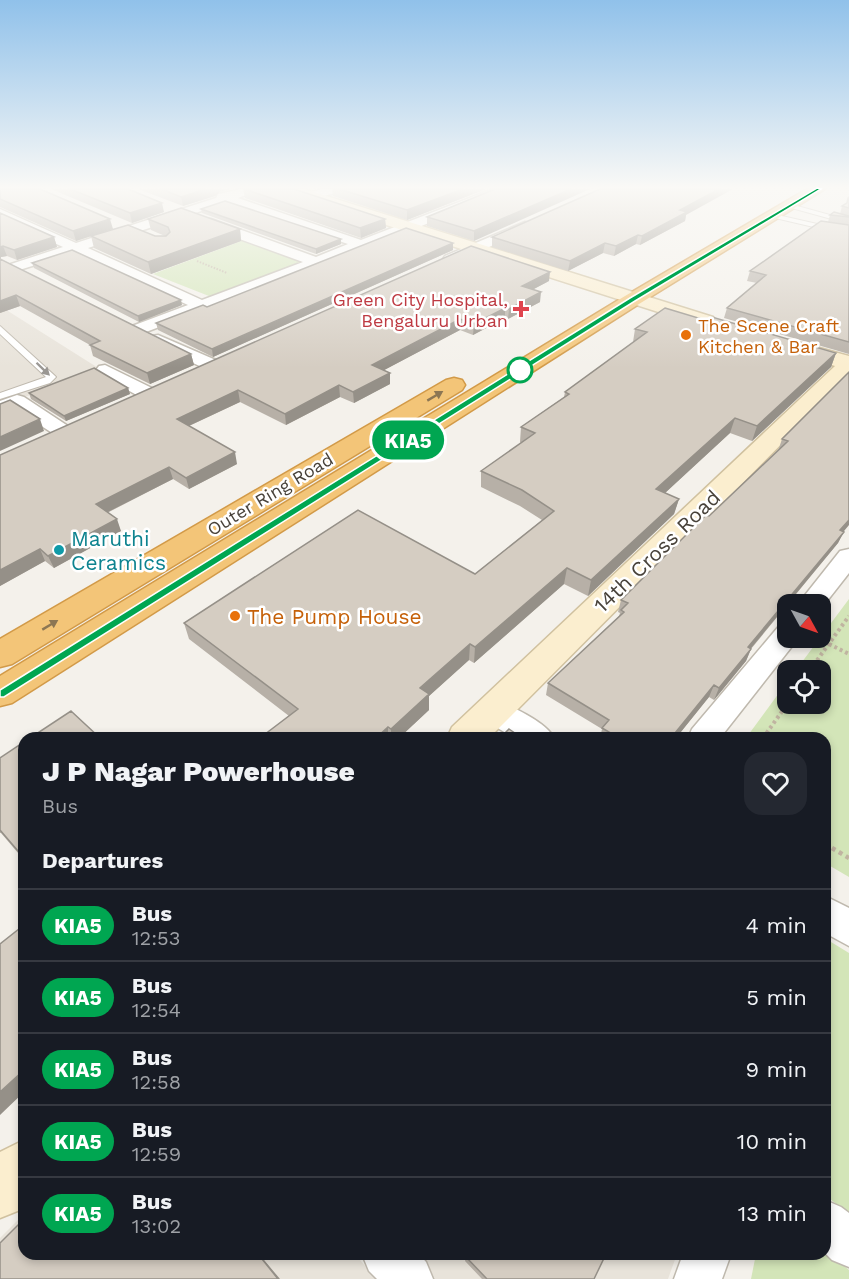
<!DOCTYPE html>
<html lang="en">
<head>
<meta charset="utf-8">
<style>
	:root { --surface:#171b24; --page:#242831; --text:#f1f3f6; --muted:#9ea1a6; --line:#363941 }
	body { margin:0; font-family:"Work Sans",sans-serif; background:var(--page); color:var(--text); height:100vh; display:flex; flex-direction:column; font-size:22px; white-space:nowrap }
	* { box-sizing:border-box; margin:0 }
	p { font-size:20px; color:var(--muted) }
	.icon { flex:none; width:33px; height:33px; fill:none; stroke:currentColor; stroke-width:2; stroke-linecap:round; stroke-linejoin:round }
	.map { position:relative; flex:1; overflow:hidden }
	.sheet { position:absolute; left:18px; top:732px; width:813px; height:528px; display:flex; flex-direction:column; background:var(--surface); border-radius:18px; box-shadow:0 3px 9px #0003 }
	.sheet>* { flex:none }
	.badge { padding:0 12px; border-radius:20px; font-size:21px; line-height:39px }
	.needle { width:39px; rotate:130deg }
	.fabs { position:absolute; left:777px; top:594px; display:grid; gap:12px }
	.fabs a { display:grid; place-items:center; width:54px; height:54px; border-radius:12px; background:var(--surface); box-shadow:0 3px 9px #0003; font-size:30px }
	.map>.badge { position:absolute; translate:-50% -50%; box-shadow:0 0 0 3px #fff }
	h2 { padding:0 24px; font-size:22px; line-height:54px }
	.round { display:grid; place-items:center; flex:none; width:63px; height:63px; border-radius:18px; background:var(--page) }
	.summary { display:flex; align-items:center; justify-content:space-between; height:102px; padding:0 24px }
	h1 { font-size:28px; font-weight:800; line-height:45px }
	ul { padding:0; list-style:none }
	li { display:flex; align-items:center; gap:18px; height:72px; padding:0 24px; border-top:2px solid var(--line) }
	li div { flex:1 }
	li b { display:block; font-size:22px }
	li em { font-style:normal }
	li .badge { min-width:66px; font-weight:700; text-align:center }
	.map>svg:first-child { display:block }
	.residential { fill:#e8e3da }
	.green { fill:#d3e5b8 }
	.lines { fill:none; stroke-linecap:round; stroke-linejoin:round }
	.lane-casing { stroke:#bfb9ae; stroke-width:2 }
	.street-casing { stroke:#bfb9ae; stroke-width:3 }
	.secondary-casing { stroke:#d0c19f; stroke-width:3 }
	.highway-casing { stroke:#d29a48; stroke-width:3 }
	.path-far2 { stroke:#c0b4a1; stroke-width:2; stroke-dasharray:1.5 1.5; stroke-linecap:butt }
	.path-far1 { stroke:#c0b4a1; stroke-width:4; stroke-dasharray:3 3; stroke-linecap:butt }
	.path { stroke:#c0b4a1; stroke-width:4.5; stroke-dasharray:4 4; stroke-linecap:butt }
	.lane { fill:#fff; fill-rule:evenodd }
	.street { fill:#fff; fill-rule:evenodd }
	.secondary { fill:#fbeecf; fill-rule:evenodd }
	.highway { fill:#f3c578; fill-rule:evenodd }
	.wall { fill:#b7b0a7 }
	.shaded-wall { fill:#959088 }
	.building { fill:#d5cdc2; stroke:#959088; stroke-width:1.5 }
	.oneway { fill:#9a9793 }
	.oneway2 { fill:#8c7653 }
	.line { fill:#00a651; stroke:#fff; stroke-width:1.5 }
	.health-dot { fill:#e0444e; stroke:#fff; stroke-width:2 }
	.food-dot { fill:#e8710a; stroke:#fff; stroke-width:2 }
	.stop-dot { fill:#fff; stroke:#00a651; stroke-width:3 }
	.culture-dot { fill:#0f9aa8; stroke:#fff; stroke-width:2 }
	.labels { text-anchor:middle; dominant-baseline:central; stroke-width:5; stroke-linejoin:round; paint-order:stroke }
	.far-health-label { font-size:18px; fill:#be3a42; stroke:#fff; text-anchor:end }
	.far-food-label { font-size:18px; fill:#c56008; stroke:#fff; text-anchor:start }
	.far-street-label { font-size:18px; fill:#48423a; stroke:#fff }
	.culture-label { font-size:21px; fill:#0d838f; stroke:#fff; text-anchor:start }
	.street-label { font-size:21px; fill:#48423a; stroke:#fff }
	.food-label { font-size:21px; fill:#c56008; stroke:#fff; text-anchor:start }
</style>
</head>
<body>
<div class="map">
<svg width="849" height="1279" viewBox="0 0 849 1279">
	<rect width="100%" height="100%" fill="#f4f1eb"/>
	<path class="residential" d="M0,306L103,371L0,405Z
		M24,1214V1254H355L376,1279H0V1238Z
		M408,1254H677L668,1279H431Z"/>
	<path class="green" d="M244,240L304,262L214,298L153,274Z
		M849,599V877L825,863V738H746L787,682L788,704H820V670H796Z
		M831,942L849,953V1214L825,1195V972Z
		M825,1250L849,1270V1279H751L756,1254H825Z"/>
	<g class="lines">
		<defs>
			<path id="lane" d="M790,204L848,220L849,221L846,223L788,207Z
				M773,214L835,228L849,229V233L835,232L771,217Z
				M0,326L54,375L56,377L50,383L0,399V393L46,377L0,334Z"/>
			<path id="street" d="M242,189H261L238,198L361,240L493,189H511L368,248L138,335L130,330L132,326L188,305L74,253L16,271L9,267L11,264L63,247L0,218V209L76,243L216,198L218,194ZM226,203L348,244L316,257L211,219H201L199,222L201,225L303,262L202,300L88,248Z
				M324,189H349L310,200L304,196L306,193Z
				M525,222L530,223L532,226L530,229L455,262L450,263L443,259L445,256Z
				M158,335L218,361L221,365L218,369H206L152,344L149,340L152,336Z
				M105,365L156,390L158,394L156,398H142L99,374L96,370L99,366Z
				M17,395L24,397L71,428L74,432L71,436H57L15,409L0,414V401Z
				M849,549V573L820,610V604H798L840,551Z
				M788,624V638H799L797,640L720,738H688L692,729L779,626Z
				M493,700C510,705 546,722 554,738H514L483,719L478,711L483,703Z
				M825,896L849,908V946L825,933Z
				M825,1200L841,1207L849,1213V1267L832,1260L825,1253Z
				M362,1254H419L426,1262L433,1279H377L369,1271Z
				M683,1254H731L722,1279H674Z"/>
			<path id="secondary" d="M281,189H304L713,317L716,321L713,325H699L283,192Z
				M790,340L849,356V376L489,738H447L452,727L835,366L783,350L779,346L783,342Z
				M24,1140V1205L20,1210L0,1218V1152Z"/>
			<path id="highway" d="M807,189H825L639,304L12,703L0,706V676L625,296Z
				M454,378L462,380L465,385L462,390L12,664L0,667V639L446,380Z"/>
		</defs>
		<use href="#lane" class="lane-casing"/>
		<use href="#street" class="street-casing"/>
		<use href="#secondary" class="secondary-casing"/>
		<use href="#highway" class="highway-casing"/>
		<path class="path-far2" d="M197,261L227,273"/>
		<path class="path-far1" d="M829,644L849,654
			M810,670L849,616
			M763,738L788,703"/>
		<path class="path" d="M825,844L849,858"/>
		<use href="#lane" class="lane"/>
		<use href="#street" class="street"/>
		<use href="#secondary" class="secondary"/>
		<use href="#highway" class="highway"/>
	</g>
	<path class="wall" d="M0,189L113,229L76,241L0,207Z
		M51,189H128L164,212L132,223Z
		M138,189H230L221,191L215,196L183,206Z
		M243,189L385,219L386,228L361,238L245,198Z
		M332,189H486L407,220L333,196Z
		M495,189L474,241L427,226V217Z
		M849,197V354L724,318L727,308L757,283L747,281L750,271L828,222L830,215L840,214L842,206L846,204Z
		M201,209L341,239V244L316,254L202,213Z
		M0,213L54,237L57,247L17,260L7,256L1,257L0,259L191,354L194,365L150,384L93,356L90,345L20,306L0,313Z
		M686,215L685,221L640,245L636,244L614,256L603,253L568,271L492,247V237Z
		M148,219L240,229L241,241L151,274L94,248L91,236H165L151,230Z
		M453,243V250L213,357L158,330L156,323L207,307Z
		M32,263L182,305L139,322L34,268Z
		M549,281L533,289L540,302L508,319L505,318L473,335L460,330L384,370L390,373V384L354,403L340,397L286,425L240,402L189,426L237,464L189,489L173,479L107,513L121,531L54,568L45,561L0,586V456Z
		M708,321L836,353L831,367L752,441L730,433L665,493L679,499L674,514L588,596L564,584L474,663L469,660L429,696V710L399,738H260L289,716L189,639L184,623L475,574L542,520L520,506L481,487V471L521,443L520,442L521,427L564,397L565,392L633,342L635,329Z
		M849,372L843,532L838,543L751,649L746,661L714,700L709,697L676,738H600L602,729L546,695L548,683L619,616L620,613L618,612L621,600L778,451L782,439Z
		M128,388L130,394L66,421L31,399L29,393Z
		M24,742V860L1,833H0V758Z
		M464,1254H606L594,1279H482L465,1261L466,1256Z"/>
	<path class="shaded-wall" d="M206,189H230L221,191L215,196L183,206L181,197Z
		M463,189H486L407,220V210Z
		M571,189H590L474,241V231Z
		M719,189H733L686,215L685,221L640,245L642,236L680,210Z
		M162,203L164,212L132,223L130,213Z
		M110,219L113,229L76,241L73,231Z
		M385,219L386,228L361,238L360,228Z
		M240,229L241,241L151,274L148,262Z
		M638,235L636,244L614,256L616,246Z
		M54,237L57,247L17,260L14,250Z
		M341,239V244L316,254V249Z
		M453,243V250L213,357L212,349Z
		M605,243L603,253L568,271L570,261Z
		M3,246L7,256L1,257L0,267V247Z
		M550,272L549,281L521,296L522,286Z
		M541,292L540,302L508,319L509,309Z
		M16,295L20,306L0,313V301Z
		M181,300L182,305L139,322L138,316Z
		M505,308V318L473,335L474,324Z
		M460,319V330L373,376L372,365Z
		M836,353L831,367L752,441L757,426Z
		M191,354L194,365L150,384L147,373Z
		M390,373V384L354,403L353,392Z
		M339,385L340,397L286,425L285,414Z
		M128,388L130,394L66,421L64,416Z
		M238,390L240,402L180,430L177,419Z
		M735,418L730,433L652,505L656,489Z
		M40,419L44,431L0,451V437Z
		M235,452L237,464L189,489L186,478Z
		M169,467L173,479L100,516L96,504Z
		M679,499L674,514L588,596L591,580Z
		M117,519L121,531L54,568L48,556Z
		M849,520V525L835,542L840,530Z
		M844,532L838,543L742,659L748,647Z
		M40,549L45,561L0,586V570Z
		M567,568L564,584L474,663L475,647Z
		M470,644L469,660L429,696V710L399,738H391V729L420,688Z
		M751,649L746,661L714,700L719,688Z
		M714,685L709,697L676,738H671Z
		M388,727V738H376Z
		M24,1070V1092L0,1115V1092Z
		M258,1254H259L280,1279H278Z"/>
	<path class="building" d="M0,189H40L110,219L73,231L0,199Z
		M70,189H128L162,203L130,213Z
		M161,189H206L181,197Z
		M244,189H294L385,219L360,228Z
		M339,189H463L407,210Z
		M495,189H571L474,231L427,217Z
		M600,189H719L680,210L687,212L642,236L638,235L616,246L605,243L570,261L492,237Z
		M849,197V208L842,206L847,203L848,198Z
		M225,201L341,239L316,249L201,209Z
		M181,208L240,229L148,262L91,236L128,225L155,236H166L170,232L168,227L148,219Z
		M834,212L849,216V217L830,215Z
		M0,213L54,237L14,250L3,246L0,247Z
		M821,221L849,225V342L727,308L766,275L750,271Z
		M406,228L453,243L212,349L156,323L203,305L207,307Z
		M471,246L550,272L522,286L541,292L509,309L505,308L474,324L460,319L372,365L390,373L353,392L339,385L285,414L238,390L177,419L235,452L186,478L169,467L96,504L117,519L48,556L40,549L0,570V455Z
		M72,250L181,300L138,316L32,263Z
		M0,259L191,354L147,373L90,345L100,341L16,295L0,301Z
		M665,308L708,321L712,317L836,353L757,426L735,418L656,489L679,499L591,580L567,568L475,647L470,644L420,688L429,694L391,729L388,727L376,738H260L298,709L184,623L358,510L475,574L554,511L522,490L481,471L535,433L521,427L569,394L565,392L647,332L635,329Z
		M94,368L128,388L64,416L29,393Z
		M849,372V520L840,530L844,532L748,647L751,649L719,688L714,685L671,738H619L602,728L609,720L548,683L624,612L621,610L628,603L621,600L706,515L709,516L788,441L782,439Z
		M10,400L40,419L0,437V404Z
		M71,711L100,738H30Z
		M509,729L522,738H500Z
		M24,742V858L0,830V758Z
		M24,925V1070L0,1092V944Z
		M24,1219V1254H258L278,1279H0V1243Z
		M468,1254H606L594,1279H487L466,1257Z"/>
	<defs><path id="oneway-solid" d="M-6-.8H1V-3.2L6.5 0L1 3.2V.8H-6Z" transform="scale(1.5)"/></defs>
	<use class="oneway" href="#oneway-solid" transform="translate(43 369) rotate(44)"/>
	<g class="oneway2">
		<use href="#oneway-solid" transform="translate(435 396) rotate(-31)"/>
		<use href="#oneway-solid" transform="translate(50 625) rotate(-31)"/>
	</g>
	<linearGradient id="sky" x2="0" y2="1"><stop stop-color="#90c1ea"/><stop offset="0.51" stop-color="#faf9f6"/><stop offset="1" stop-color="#faf9f6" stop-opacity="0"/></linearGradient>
	<rect width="849" height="368" fill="url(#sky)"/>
	<path class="line" d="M817,188L821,189L635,301L4,697H0V690L630,298Z"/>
	<path class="health-dot" d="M518 300h6v6h6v6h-6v6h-6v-6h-6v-6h6z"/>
	<g class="food-dot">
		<circle cx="686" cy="335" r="6"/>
		<circle cx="235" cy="616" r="6"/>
	</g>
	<circle class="stop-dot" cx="520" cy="370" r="12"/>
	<circle class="culture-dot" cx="59" cy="550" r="6"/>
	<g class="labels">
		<g class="far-health-label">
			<text x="508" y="299">Green City Hospital,<tspan x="508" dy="21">Bengaluru Urban</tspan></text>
		</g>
		<g class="far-food-label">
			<text x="698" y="325">The Scene Craft<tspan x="698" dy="21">Kitchen &amp; Bar</tspan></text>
		</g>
		<g class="far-street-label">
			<text transform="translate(270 494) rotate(-31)">Outer Ring Road</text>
		</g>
		<g class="culture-label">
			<text x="71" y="538">Maruthi<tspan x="71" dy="24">Ceramics</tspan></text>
		</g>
		<g class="street-label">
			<text transform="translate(657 551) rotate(-44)">14th Cross Road</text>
		</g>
		<g class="food-label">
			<text x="247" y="616">The Pump House</text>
		</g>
	</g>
</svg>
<div class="fabs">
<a><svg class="needle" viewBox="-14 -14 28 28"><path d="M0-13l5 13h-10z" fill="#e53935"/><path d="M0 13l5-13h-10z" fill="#9ea1a6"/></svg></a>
<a><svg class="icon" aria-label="locate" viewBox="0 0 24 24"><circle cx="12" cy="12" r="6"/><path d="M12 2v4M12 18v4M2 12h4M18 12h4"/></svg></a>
</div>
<b class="badge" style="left:408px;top:440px;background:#00a651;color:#fff">KIA5</b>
<section class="sheet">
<div class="summary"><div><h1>J P Nagar Powerhouse</h1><p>Bus</p></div><a class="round"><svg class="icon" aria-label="heart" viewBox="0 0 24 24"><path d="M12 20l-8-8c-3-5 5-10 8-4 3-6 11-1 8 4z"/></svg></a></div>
<h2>Departures</h2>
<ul>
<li><span class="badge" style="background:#00a651;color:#fff">KIA5</span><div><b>Bus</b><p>12:53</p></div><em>4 min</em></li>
<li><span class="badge" style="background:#00a651;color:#fff">KIA5</span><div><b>Bus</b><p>12:54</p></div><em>5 min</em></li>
<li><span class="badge" style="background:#00a651;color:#fff">KIA5</span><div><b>Bus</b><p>12:58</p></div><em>9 min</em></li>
<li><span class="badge" style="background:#00a651;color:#fff">KIA5</span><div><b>Bus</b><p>12:59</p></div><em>10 min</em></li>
<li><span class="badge" style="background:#00a651;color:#fff">KIA5</span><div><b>Bus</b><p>13:02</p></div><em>13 min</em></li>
</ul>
</section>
</div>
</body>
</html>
